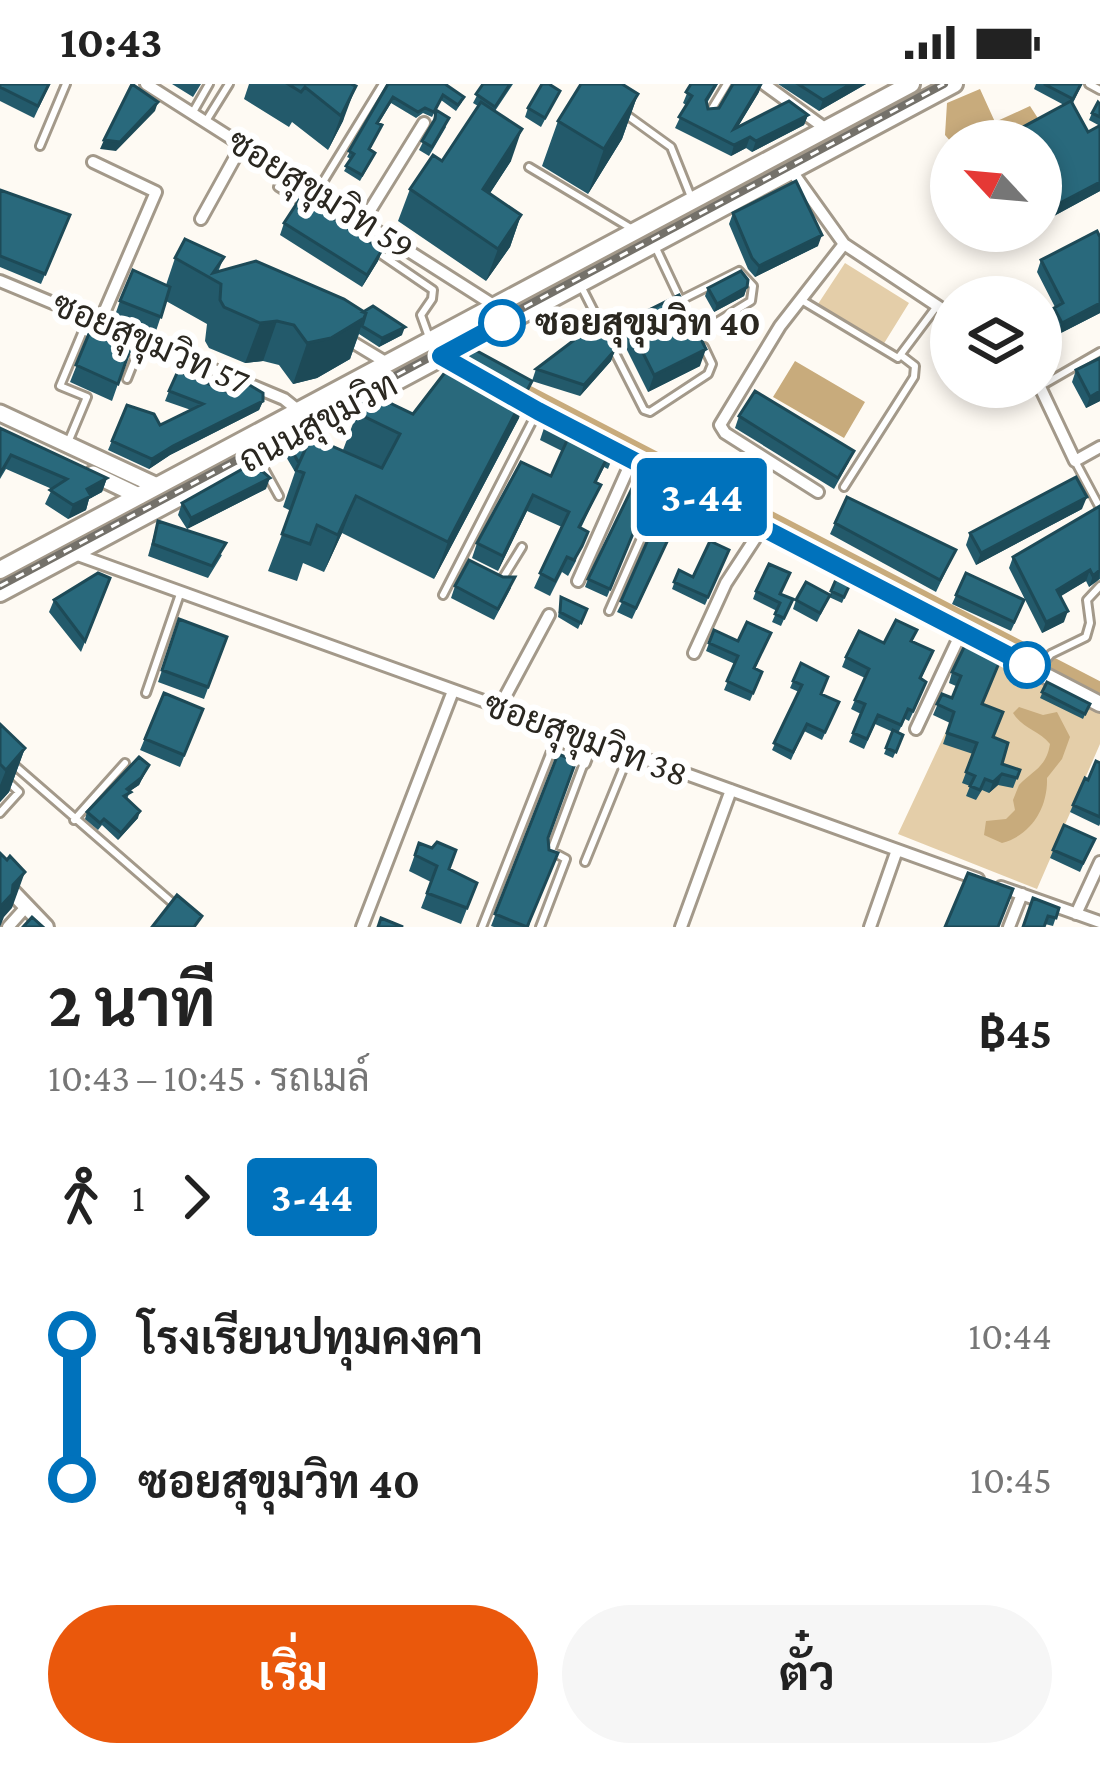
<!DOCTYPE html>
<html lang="th">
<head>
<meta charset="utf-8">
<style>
	:root { --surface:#fff; --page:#f6f6f6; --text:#222; --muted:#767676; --accent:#ea580c }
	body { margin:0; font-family:"Crimson Pro",Sarabun,serif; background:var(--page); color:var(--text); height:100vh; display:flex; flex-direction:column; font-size:45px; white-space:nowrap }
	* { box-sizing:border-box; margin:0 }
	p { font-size:39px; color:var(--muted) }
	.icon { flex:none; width:66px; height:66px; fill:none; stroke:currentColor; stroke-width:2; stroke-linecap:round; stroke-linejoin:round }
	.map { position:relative; height:843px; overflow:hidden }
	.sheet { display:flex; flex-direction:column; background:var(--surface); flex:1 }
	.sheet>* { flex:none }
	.badge { padding:0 24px; border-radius:9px; font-size:42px; line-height:78px }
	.needle { width:78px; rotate:296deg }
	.controls { position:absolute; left:930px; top:36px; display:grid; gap:24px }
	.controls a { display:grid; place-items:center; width:132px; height:132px; border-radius:50%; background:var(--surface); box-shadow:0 6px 18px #0003; font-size:60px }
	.map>.badge { position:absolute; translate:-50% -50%; box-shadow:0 0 0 6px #fff }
	.legs { display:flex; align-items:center; gap:18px; height:132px; padding:0 48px; font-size:39px }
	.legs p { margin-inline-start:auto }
	.summary { display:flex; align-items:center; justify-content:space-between; height:204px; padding:0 48px }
	h1 { font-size:66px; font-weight:700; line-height:90px }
	.action { display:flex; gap:24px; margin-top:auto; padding:24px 48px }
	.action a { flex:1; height:138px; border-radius:72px; background:var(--accent); color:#fff; font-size:48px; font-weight:700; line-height:138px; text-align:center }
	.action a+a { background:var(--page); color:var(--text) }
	ul { padding:0 48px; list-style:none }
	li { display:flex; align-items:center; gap:42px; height:144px; font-size:45px }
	li i { display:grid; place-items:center; width:18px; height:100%; margin:0 15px; background:currentColor }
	li i::after { content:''; width:30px; height:30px; margin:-15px; border:9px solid; border-radius:50%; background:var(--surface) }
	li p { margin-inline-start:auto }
	li:first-child i { background:linear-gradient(#0000 50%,currentColor 0) }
	li:last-child i { background:linear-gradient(currentColor 50%,#0000 0) }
	.status { display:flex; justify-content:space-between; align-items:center; height:84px; padding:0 60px; background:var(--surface); direction:ltr }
	.status svg { height:33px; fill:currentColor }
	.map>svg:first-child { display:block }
	.green { fill:#e4cea9 }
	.water { fill:#c8ab7c }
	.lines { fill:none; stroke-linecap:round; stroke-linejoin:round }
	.canal { stroke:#c8ab7c; stroke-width:12 }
	.service-casing { stroke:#a3998a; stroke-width:12 }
	.minor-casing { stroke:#a3998a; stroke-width:16 }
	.tertiary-casing { stroke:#a3998a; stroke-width:20 }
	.secondary-casing { stroke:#a3998a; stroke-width:21 }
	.primary-casing { stroke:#a3998a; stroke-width:22 }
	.service { stroke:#fff; stroke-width:6 }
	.minor { stroke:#fff; stroke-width:10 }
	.tertiary { stroke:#fff; stroke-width:14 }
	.secondary { stroke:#fff; stroke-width:15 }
	.primary { stroke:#fff; stroke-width:16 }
	.rail-casing { stroke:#74716a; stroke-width:8 }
	.rail { stroke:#fff; stroke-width:3; stroke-dasharray:9; stroke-linecap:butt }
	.wall { fill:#235a6b }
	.shaded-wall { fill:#1d4a57 }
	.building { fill:#29697c; stroke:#1d4a57; stroke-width:3 }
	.line-1-casing { stroke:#fff; stroke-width:27 }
	.line-1 { stroke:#0072bc; stroke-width:18 }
	.stop-1-dot { fill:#fff; stroke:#0072bc; stroke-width:6 }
	.labels { text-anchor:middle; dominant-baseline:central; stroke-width:12; stroke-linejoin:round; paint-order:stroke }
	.street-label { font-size:36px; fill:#2a2720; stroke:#fff }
	.stop-label { font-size:36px; font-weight:bold; fill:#2a2720; stroke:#fff; text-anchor:start }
</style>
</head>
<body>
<div class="status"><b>10:43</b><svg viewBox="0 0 49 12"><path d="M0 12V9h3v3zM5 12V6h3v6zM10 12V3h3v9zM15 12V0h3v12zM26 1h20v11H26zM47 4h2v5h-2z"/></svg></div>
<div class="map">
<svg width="1100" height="843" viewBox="0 0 1100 843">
	<rect width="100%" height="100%" fill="#fefaf3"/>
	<path class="green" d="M845,179L909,219L883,261L818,220Z
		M985,564L1100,624V660L1037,805L898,750Z"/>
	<path class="water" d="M980,5L995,38L1030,22L1041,39L1009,57L951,58L945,51L947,19Z
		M795,277L865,318L844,354L773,313Z
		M1019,623L1043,631L1057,628L1070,653L1062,675L1047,694C1048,723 1032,751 1002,759L984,751L986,737L1006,735L1015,726L1013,716L1019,701C1033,686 1046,684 1050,660C1039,646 1023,645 1013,629Z"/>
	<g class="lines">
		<path class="canal" d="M518,302L1100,604"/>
		<defs>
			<path id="service" d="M1089,0L1100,6
				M193,28L209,0
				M710,28L727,0
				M624,29L671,63L691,113
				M206,37L229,0
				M40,62L66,0
				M529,83L634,146
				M278,103L305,120
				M318,106L383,0
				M654,160L679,213
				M376,167L433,206L432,215L421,231L430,256
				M581,202L644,326L650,328L708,290L712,280L704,263
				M681,216L739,187L753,202L751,217L697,250
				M803,217L898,274L937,222
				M124,264L137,270L127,295
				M1041,302L1100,268
				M69,356L87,313L60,302L83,247L95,252
				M258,374L279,412
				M1075,377L1099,422
				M844,403L914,293L915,282L902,272
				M656,422L677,432
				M501,497L522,463
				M443,511L536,330
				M609,527L666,398
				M1038,585L1051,570L1086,553L1090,539L1087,516L1100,502
				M146,609L180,510
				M13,680L175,821
				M0,690L19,708L0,729
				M74,736L125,679
				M585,778L629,670
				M482,843L552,665L584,679L551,767L566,775L540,843"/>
			<path id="minor" d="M146,0L495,222
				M764,0L826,45
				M93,78L156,108L100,238
				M791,86L844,160L951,231
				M201,135L243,59
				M364,136L424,39
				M0,197L284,315L299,327
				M344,253L387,279
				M1040,303L1075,377L1100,363
				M818,408L725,349L720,341L780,242L844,160
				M75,470L978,795
				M578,497L632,376
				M694,569L726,499L762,444
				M499,624L549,531
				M916,645L962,547
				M584,679L587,671
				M1001,803L1100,838
				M1076,830L1100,778
				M8,843L26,823
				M362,843L453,607
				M681,843L731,706
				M870,843L897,766
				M1009,843L1022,810"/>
			<path id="tertiary" d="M508,310L562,340
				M603,361L1100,620
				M0,795L46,843"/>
			<path id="secondary" d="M0,329L157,402
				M93,390L139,412"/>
			<path id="primary" d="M0,486L911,0
				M0,509L954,0"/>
		</defs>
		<use href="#service" class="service-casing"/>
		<use href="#minor" class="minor-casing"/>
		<use href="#tertiary" class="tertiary-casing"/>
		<use href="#secondary" class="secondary-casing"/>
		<use href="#primary" class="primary-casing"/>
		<use href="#service" class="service"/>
		<use href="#minor" class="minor"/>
		<use href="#tertiary" class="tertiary"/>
		<use href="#secondary" class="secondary"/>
		<use href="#primary" class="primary"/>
		<defs>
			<path id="rail" d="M0,502L944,0"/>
		</defs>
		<use href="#rail" class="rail-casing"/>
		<use href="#rail" class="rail"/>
	</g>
	<path class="wall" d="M0,0H50L34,34L0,17Z
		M172,0H201L193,13Z
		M249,0H351L343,37L328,66L292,38L289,43L244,15Z
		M388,0H445L462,18L456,27L441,16L432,33L423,29L416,34L391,19L379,39L370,65L375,69L373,74L360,97L344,87L351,75L347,73Z
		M483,0H513L495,27L511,77L490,109L521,131L510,163L486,197L398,137L410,105L442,77L478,22L473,19Z
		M691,0H718L707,19L708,25L719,24L759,8L737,44L808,31L804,41L752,68L746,64L731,72L675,44L686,21L683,19Z
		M778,0H866L819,27Z
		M1036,0H1082L1073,19L1088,48L1100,44V107L1041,139V57L1064,21L1034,5Z
		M560,7L541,43L525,33L528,24Z
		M638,10L622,55L588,110L542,82L558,37Z
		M1100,20V42L1089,36L1092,29Z
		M436,26L446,43L429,72L419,66L432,40Z
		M0,106L70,131L41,200L0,183Z
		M733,129L818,162L755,193L748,185L729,140Z
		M284,139L382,166L378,177L362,203L280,151Z
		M981,147H1026L991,166Z
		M1100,153V229L1057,251L1049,235L1055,223L1037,188L1041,176Z
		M224,173L218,188L402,251L379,263L359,250L350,275L317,294L293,300L279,281L263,277L245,279L209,264L205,257L207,240L166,217L155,250L114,234L120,217L166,201L175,174Z
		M747,203L744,212L714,228L705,212L708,204Z
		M627,237L700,282L648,308L621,254Z
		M93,240L133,257L112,317L70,298Z
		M615,266L611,277L580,312L532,297L536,285Z
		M1100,274V317L1086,324L1072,298L1076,286Z
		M169,307L228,308L263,317L259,326L170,371L149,385L108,366L127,321L160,341L191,326L165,317Z
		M357,329L519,334L434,495L342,449L324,488L303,479L297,497L268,487L291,427L283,423L295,388L285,371L289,362L324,358L366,377L343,366Z
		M739,332L849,378L834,405L735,344Z
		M545,341L617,362L608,385L604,383L596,399L601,401L581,444L576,477L568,492L562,488L550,512L534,504L562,443L527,427L498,487L472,474L477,459L551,392L562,367L540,356Z
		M0,344L107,394L102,408L89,415L86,426L68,435L45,420L52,405L6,385L0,395Z
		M652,404L607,513L585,503L588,495Z
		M266,405L187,445L178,431L182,419Z
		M1100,422V495L1089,503L1086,497L1060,512L1064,538L1042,549L1009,484L1013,473Z
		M1082,425L976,481L966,461L970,449Z
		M158,437L222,471L208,494L148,472Z
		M835,439L956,466L936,508L830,450Z
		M656,451L669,455L632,535L617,528Z
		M729,466L705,521L672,505L679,486L693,493Z
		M966,489L1021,525L1011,547L952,520Z
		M838,491L852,496L842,519L829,513Z
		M503,493L511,504L494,536L451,514L455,502Z
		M110,494L81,568L49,528L54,516Z
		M756,507L780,510L793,515L781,542L772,538L777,527L753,515Z
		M561,513L587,525L578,545L558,533Z
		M796,516L826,520L817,538L793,525Z
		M179,535L227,553L204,615L158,598Z
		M714,546L738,557L771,549L755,585L762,588L750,617L724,606L735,580L706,567Z
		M912,557L929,577L921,595L923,607L909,637L905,635L898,649L903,651L893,674L884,670L893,648L875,640L864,665L849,658L861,630L851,625L865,594L842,583L846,573L884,559Z
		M993,576L982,620L1002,680L1020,686L1013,704L998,701L989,709L982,706L976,716L966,712L970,702L962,699L973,670L943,660L950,639L933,631L942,610L952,614L956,602L949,599L952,588Z
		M801,579L821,611L839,618L822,656L804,647L791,676L772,666L799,608L790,604Z
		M1047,598L1090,620L1083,635L1040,614Z
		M164,609L203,625L180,683L140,666Z
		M0,640L25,664L9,708L0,718Z
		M558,670L548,754L529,843H494L491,842Z
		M1100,679V740L1099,742L1070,728L1085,694L1088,696Z
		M149,681L139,701L130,707L127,715L138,734L118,756L102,741L98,746L85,735L87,728Z
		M1064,741L1095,755L1080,788L1050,774Z
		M419,759L449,785L477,799L461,840L421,824L431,798L409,787Z
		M1059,824L1053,842L1045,840L1023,843Z"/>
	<path class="shaded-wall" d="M762,0L759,8L730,56L734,45Z
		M851,0H866L819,27L823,16Z
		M356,2L343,37L328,66L341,32Z
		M638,10L622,55L588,110L604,65Z
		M158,18L155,27L116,67L100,65L104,56Z
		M808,31L804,41L752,68L756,57Z
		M522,45L511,77L472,137L483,105Z
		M750,53L746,64L731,72L734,61Z
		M1100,98V107L1041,139V129Z
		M521,131L510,163L486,197L498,165Z
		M1009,147H1026L991,166L995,154Z
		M822,151L818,162L755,193L759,182Z
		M382,166L378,177L362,203L367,191Z
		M747,203L744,212L714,228L717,220Z
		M1100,219V229L1057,251L1062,239Z
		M364,234L350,275L317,294L293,300L307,259Z
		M277,237L263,277L245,279L260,239Z
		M405,243L402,251L379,263L382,254Z
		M706,265L700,282L648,308L654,291Z
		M615,266L611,277L580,312L584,301Z
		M532,297L519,334L434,495L448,458Z
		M1100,307V317L1086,324L1090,313Z
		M263,317L259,326L170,371L149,385L152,375L173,362Z
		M107,394L102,408L89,415L86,426L68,435L73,421L87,405Z
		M270,394L266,405L187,445L191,434Z
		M533,411L527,427L498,487L503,472Z
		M356,412L342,449L324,488L338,451Z
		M1087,413L1082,425L976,481L981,469Z
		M1090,486L1086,497L1053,517L1057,506Z
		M1100,486L1099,495L1089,503L1093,492Z
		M1068,527L1064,538L1042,549L1046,538Z
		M25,664L9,708L0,718V701L6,686Z
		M149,681L139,701L124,711L127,705Z
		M1002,690L998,701L989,709L993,698Z
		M140,727L138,734L118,756L121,749Z
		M25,788L12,824L4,833L0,843V823L13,801Z"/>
	<path class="building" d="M0,0H49L38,22L0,3Z
		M132,0L158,18L120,58L104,56Z
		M288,0H351L356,2L341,32L305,3L301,8Z
		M388,0H445L464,13L458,21L443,11L434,28L425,24L418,28L393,13L377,39L382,41L369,65L375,69L362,91L346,82L354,70L349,67Z
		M483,0H510L495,23L476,10Z
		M542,0H549L560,7L545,34L528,24Z
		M581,0H622L638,10L604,65L558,37Z
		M691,0H716L706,16L708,25L719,24L733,0H761L734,45L789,17L808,31L756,57L750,53L734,61L679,33L692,12L686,8Z
		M798,0H851L823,16Z
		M1044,0H1081L1073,15Z
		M1071,17L1088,48L1099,42L1100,44V98L1041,129V57H997Z
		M481,18L522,45L483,105L521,131L498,165L410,105L433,71L442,77Z
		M1098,18L1100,20V33L1092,29Z
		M436,26L449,34L432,63L422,57L435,35Z
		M796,97L822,151L759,182L752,174L733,129Z
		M0,106L70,131L45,190L0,172Z
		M301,113L382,166L367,191L284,139Z
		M991,147H1009L995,154Z
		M1097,147L1100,153V219L1062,239L1054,224L1063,219L1041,176Z
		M185,155L224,173L213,189L256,177L344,215L366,229L364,234L331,254L307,259L294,241L277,237L260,239L224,223L220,216L221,200L175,174Z
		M133,186L170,203L161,233L120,217Z
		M741,187L748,196L747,203L717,220L708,204Z
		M679,211L706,265L654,291L627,237Z
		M373,222L405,243L382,254L362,242L366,229L363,228Z
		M598,238L615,266L584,301L536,285Z
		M93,240L133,257L118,300L76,281Z
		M466,261L532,297L448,458L356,412L338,451L317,441L310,460L282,450L304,389L296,386L311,353L382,384L400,350L357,329L367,308L413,330Z
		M1100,274V307L1090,313L1076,286Z
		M178,287L228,308L246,299L263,309V317L173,362L152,375L112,357L127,321L154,330L160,341L203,320L169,307Z
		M755,307L854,367L838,394L739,332Z
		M551,328L617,362L613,370L610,368L595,398L601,401L579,443L588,448L582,462L574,476L567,473L555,497L540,489L569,428L533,411L503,472L477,459L521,378L551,392L569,352L545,341Z
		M0,344L107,394L87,405L91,412L73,421L50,406L67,395L11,371L0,390Z
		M315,348L324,358L311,353L299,379L289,362Z
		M253,379L270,394L191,434L182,419Z
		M1076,393L1087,413L981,469L970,449Z
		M636,396L652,404L610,505L588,495Z
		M847,413L956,466L940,496L835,439Z
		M1100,422V486L1093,492L1090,486L1057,506L1068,527L1046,538L1013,473Z
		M158,437L226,459L212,482L153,460Z
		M662,439L673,445L636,524L621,517L651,449L656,451Z
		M710,457L729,466L708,513L674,498L679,486L693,493Z
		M469,476L503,493H515L498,525L455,502Z
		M769,480L790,489L780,510L793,515L784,534L775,530L780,519L756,507Z
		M98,489L110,494L85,557L54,516Z
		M966,489L1024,516L1014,538L956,511Z
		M838,491L852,496L844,513L831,507Z
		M806,498L830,511L820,529L796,516Z
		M561,513L587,525L581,539L560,528Z
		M179,535L227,553L208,603L162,586Z
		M896,536L917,546L911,557L933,567L920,594L926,598L913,627L908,625L901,641L878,631L867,655L853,649L865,620L855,616L869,585L846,573L859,547L884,559Z
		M747,538L771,549L754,584L762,588L753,609L727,597L738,572L709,559L714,546L738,557Z
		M969,553L996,566L992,576L999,579L982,620L1003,628L993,653L1008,659L1002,680L1020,686L1017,694L1002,690L993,698L985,695L980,706L970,702L975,692L966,688L977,659L947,649L954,628L937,620L942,610L952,614L961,592L952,588Z
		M801,579L828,593L821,610L839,618L825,648L807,640L793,668L774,659L802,601L793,597Z
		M1047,598L1090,620L1085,630L1042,608Z
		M164,609L203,625L184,671L145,655Z
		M0,640L25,664L6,686L0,680Z
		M893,646L903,651L896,668L886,664Z
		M558,670L576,677L548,754L549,766L558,769L527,843L495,830Z
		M139,673L149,681L141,694L127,705L131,708L124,712L140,727L121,749L104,735L100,739L87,728Z
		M1096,677L1100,679V733L1073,721L1085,694L1088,696Z
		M1064,741L1095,755L1083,779L1053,766Z
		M437,758L456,766L449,785L477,799L467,824L427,809L437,782L415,771L419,759L432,764Z
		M0,769L7,776L10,772L25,788L13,801L12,810L0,823Z
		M968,789L1013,805L998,843H945Z
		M177,811L202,832L194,843H152Z
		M1033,814L1059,824L1056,834L1048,832L1044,843H1023Z
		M32,833L43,843H23Z
		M381,834L403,843H378Z"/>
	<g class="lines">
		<defs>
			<path id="line-1" d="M502,239L441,272L538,327L1027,581"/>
		</defs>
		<use href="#line-1" class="line-1-casing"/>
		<use href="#line-1" class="line-1"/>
	</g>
	<g class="stop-1-dot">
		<circle cx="502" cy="239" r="21"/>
		<circle cx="1027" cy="581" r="21"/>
	</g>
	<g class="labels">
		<g class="street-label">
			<text transform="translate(321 110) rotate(32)">ซอยสุขุมวิท 59</text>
			<text transform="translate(151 259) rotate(23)">ซอยสุขุมวิท 57</text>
			<text transform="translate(318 338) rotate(-28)">ถนนสุขุมวิท</text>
			<text transform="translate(586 655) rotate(20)">ซอยสุขุมวิท 38</text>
		</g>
		<g class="stop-label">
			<text x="535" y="239">ซอยสุขุมวิท 40</text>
		</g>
	</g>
</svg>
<div class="controls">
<a><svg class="needle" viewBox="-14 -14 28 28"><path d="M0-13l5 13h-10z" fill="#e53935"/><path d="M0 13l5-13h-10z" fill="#767676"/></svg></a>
<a><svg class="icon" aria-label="layers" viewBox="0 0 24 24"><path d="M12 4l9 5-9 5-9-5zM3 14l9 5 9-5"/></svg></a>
</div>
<b class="badge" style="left:702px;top:413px;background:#0072bc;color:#fff">3-44</b>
</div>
<section class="sheet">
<div class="summary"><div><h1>2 นาที</h1><p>10:43 – 10:45 · รถเมล์</p></div><b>฿45</b></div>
<div class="legs"><svg class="icon" aria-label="walk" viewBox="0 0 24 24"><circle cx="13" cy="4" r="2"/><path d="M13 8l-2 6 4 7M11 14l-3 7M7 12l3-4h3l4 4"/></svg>1<svg class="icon" aria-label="forward" viewBox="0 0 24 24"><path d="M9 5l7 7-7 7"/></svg><b class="badge" style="background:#0072bc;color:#fff">3-44</b></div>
<ul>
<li><i style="color:#0072bc"></i><b>โรงเรียนปทุมคงคา</b><p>10:44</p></li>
<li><i style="color:#0072bc"></i><b>ซอยสุขุมวิท 40</b><p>10:45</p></li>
</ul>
<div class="action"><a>เริ่ม</a><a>ตั๋ว</a></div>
</section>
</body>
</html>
